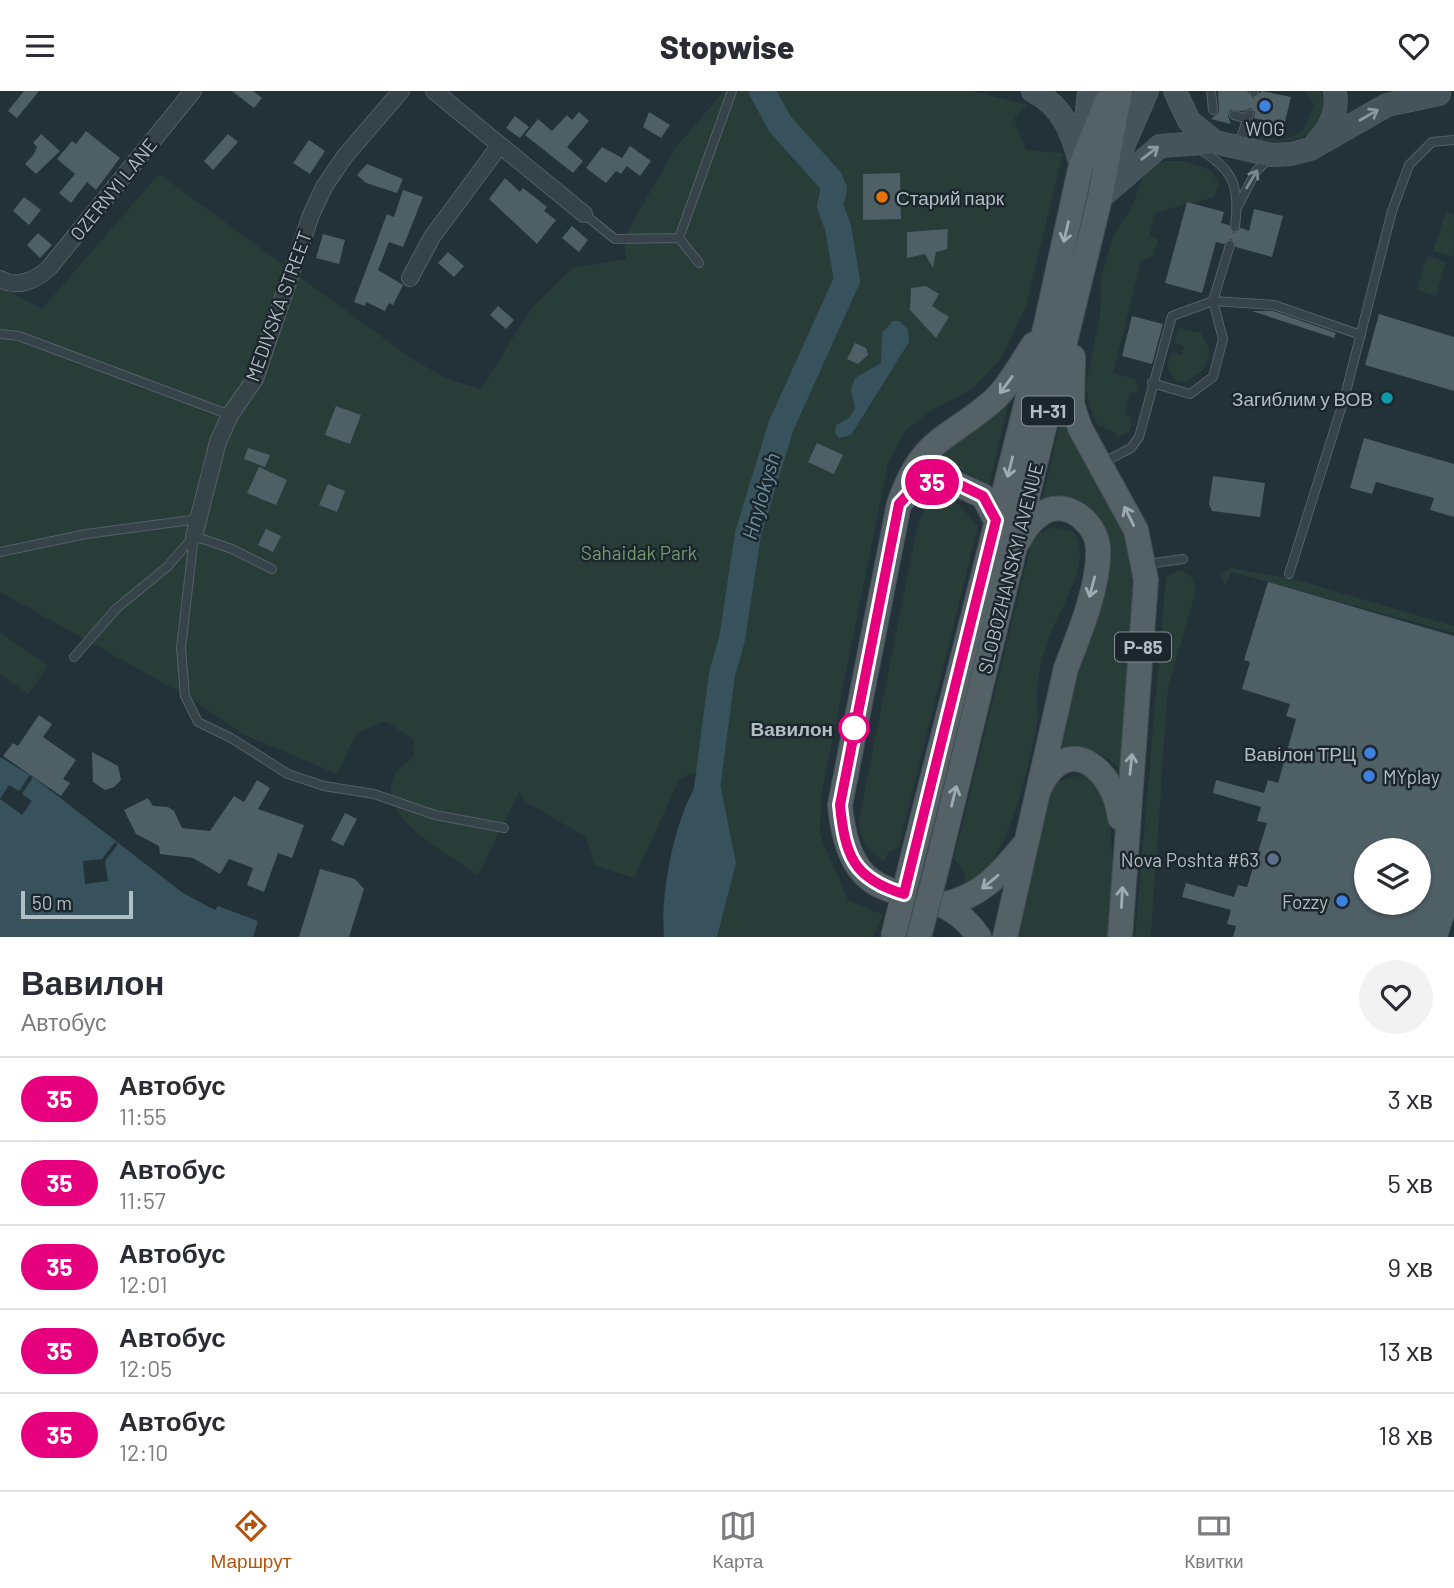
<!DOCTYPE html>
<html lang="uk">
<head>
<meta charset="utf-8">
<style>
	:root { --surface:#fff; --page:#f2f2f3; --text:#2b2b33; --muted:#7c7c81; --line:#e1e1e2; --accent:#b45309 }
	body { margin:0; font-family:Barlow,sans-serif; background:var(--page); color:var(--text); height:100vh; display:flex; flex-direction:column; font-size:26px; white-space:nowrap }
	* { box-sizing:border-box; margin:0 }
	p { font-size:23px; color:var(--muted) }
	.icon { flex:none; width:38px; height:38px; fill:none; stroke:currentColor; stroke-width:2; stroke-linecap:round; stroke-linejoin:round }
	.map { position:relative; height:846px; overflow:hidden }
	.drawer { display:flex; flex-direction:column; background:var(--surface); flex:1 }
	.drawer>* { flex:none }
	.badge { padding:0 14px; border-radius:23px; font-size:24px; line-height:46px }
	.fabs { position:absolute; left:1354px; top:747px; display:grid; gap:14px }
	.fabs a { display:grid; place-items:center; width:77px; height:77px; border-radius:50%; background:var(--surface); box-shadow:0 2px 5px #0004; font-size:35px }
	.scale { position:absolute; left:21px; bottom:18px; width:112px; box-sizing:border-box; padding-left:7px; border:4px solid #b1bec4; border-top:0; font-size:19px; line-height:24px; white-space:nowrap; color:#b1bec4; -webkit-text-stroke:5px #1c272d; paint-order:stroke }
	.map>.badge { position:absolute; translate:-50% -50%; box-shadow:0 0 0 4px #fff }
	.round { display:grid; place-items:center; flex:none; width:74px; height:74px; border-radius:37px; background:var(--page) }
	.head { display:flex; align-items:center; justify-content:space-between; height:119px; padding:0 21px }
	h1 { font-size:33px; font-weight:800; line-height:52px }
	ul { padding:0; list-style:none }
	li { display:flex; align-items:center; gap:21px; height:84px; padding:0 21px; border-top:2px solid var(--line) }
	li div { flex:1 }
	li b { display:block; font-size:26px }
	li em { font-style:normal }
	li .badge { min-width:77px; font-weight:700; text-align:center }
	header { display:flex; justify-content:space-between; align-items:center; height:91px; padding:0 21px; background:var(--surface); font-size:32px; font-weight:800 }
	.tabs { display:flex; justify-content:space-around; align-items:center; height:98px; border-top:2px solid var(--line); background:var(--surface); font-size:19px; color:var(--muted) }
	.tabs a { display:grid; justify-items:center; gap:4px }
	.tabs .current { color:var(--accent) }
	.map>svg:first-child { display:block }
	.green { fill:#283d38 }
	.water { fill:#38525d }
	.pier { fill:#233138 }
	.lines { fill:none; stroke-linecap:round; stroke-linejoin:round }
	.river { stroke:#38525d; stroke-width:26 }
	.building { fill:#4e5f66; fill-rule:evenodd }
	.service-casing { stroke:#546066; stroke-width:10 }
	.minor-casing { stroke:#546066; stroke-width:18 }
	.secondary-casing { stroke:#546066; stroke-width:24 }
	.primary-casing { stroke:#434e54; stroke-width:26 }
	.service { stroke:#364348; stroke-width:8 }
	.minor { stroke:#364348; stroke-width:16 }
	.secondary { stroke:#45535b; stroke-width:23 }
	.primary { stroke:#546268; stroke-width:24 }
	.primary-bridge-casing { stroke:#434e54; stroke-width:26; stroke-linecap:butt }
	.primary-bridge { stroke:#546268; stroke-width:24 }
	.oneway { stroke:#8b999f }
	.oneway2 { stroke:#7a878c }
	.oneway3 { stroke:#9eacb2 }
	.line-casing { stroke:#fff; stroke-width:16 }
	.line { stroke:#e6007e; stroke-width:10 }
	.shop-dot { fill:#3f7fe0; stroke:#1c272d; stroke-width:2.5 }
	.food-dot { fill:#e8710a; stroke:#1c272d; stroke-width:2.5 }
	.culture-dot { fill:#0f9aa8; stroke:#1c272d; stroke-width:2.5 }
	.stop-dot { fill:#fff; stroke:#e6007e; stroke-width:3.5 }
	.service-dot { fill:#5c6f8a; stroke:#1c272d; stroke-width:2.5 }
	.labels { text-anchor:middle; dominant-baseline:central; stroke-width:5; stroke-linejoin:round; paint-order:stroke }
	.shield { fill:#1c272d; stroke:#849197; stroke-width:2 }
	.shield-label { font-size:18px; font-weight:bold; fill:#b1bec4 }
	.poi-label { font-size:19px; fill:#b1bec4; stroke:#1c272d; text-anchor:end }
	.street-label { font-size:19px; fill:#b1bec4; stroke:#1c272d }
	.park-label { font-size:19px; fill:#739971; stroke:#1c272d }
	.stop-label { font-size:19px; font-weight:bold; fill:#b1bec4; stroke:#1c272d; text-anchor:end }
	.water-label { font-size:21px; font-style:italic; fill:#6d91a1; stroke:#1c272d }
</style>
</head>
<body>
<header><svg class="icon" aria-label="menu" viewBox="0 0 24 24"><path d="M4 6h16M4 12h16M4 18h16"/></svg>Stopwise<svg class="icon" aria-label="heart" viewBox="0 0 24 24"><path d="M12 20l-8-8c-3-5 5-10 8-4 3-6 11-1 8 4z"/></svg></header>
<div class="map">
<svg width="1454" height="846" viewBox="0 0 1454 846">
	<rect width="100%" height="100%" fill="#233138"/>
	<path class="green" d="M724,0H973L1027,14L1014,28L1026,59L1063,62L1026,215L1000,269L971,299L935,317L905,340L888,372L821,706L820,744L848,809L883,824L873,846H717L736,772L721,697L709,677L680,687L634,787L595,775L586,746L526,711L519,701L478,784C450,764 375,727 394,685C397,678 408,671 414,666L413,648L385,630L356,643L337,683L243,643L192,608L0,501V195L42,218L159,83L415,270L451,289L481,298L531,218L572,177L626,168L624,146L676,56Z
		M1305,0H1321C1333,47 1288,55 1253,48L1256,45L1283,49L1303,40L1314,13Z
		M1166,70H1184L1211,79L1219,94L1214,106L1155,122L1149,147L1155,145L1158,149L1153,165L1141,170L1113,282L1135,288L1139,295L1137,302L1131,301L1125,322L1132,328L1129,341L1116,347V342L1098,334L1089,315L1086,292L1100,223L1101,186L1113,146L1132,115L1143,86L1156,73Z
		M1446,121L1454,124L1453,166L1433,160Z
		M1427,165L1446,171L1436,205L1417,199Z
		M1178,237L1201,242L1210,260L1203,279L1185,292L1175,290L1167,275L1171,261L1182,264L1184,255L1174,252Z
		M1004,316L1007,319L989,394L959,378L932,379L925,375Z
		M1061,328L1125,438L1137,487L1120,680C1102,657 1083,655 1055,660L1110,462C1108,423 1083,397 1042,410Z
		M945,407L956,410L978,435L899,756L888,762L884,770C866,759 860,749 859,728L918,432L925,417Z
		M1053,436L1072,440C1096,466 1060,517 1050,544C1044,560 1038,583 1037,601C1036,612 1039,623 1037,633C1030,668 1006,788 964,791L965,784L954,767L1031,453L1039,443Z
		M1231,477L1294,488L1454,535V542L1231,481L1226,496L1221,484Z
		M1181,479L1193,487L1196,500L1168,597L1151,843L1150,846H1135L1166,485Z
		M0,541L48,575L28,603L0,583Z
		M1081,684L1093,688L1107,711L1110,735L1114,788L1109,846H1012L1050,700L1056,691Z"/>
	<path class="water" d="M893,230H899L908,238L909,251L851,344L839,347L835,342L836,334L849,327L855,318L851,298L855,287L881,272L882,242Z
		M0,666L33,686L183,802L215,819L218,815L258,830L253,846H0Z
		M709,677L721,697L736,772L717,846H664C660,800 677,709 709,677Z"/>
	<path class="pier" d="M30,684L33,686L22,703L32,710L22,724L0,708L9,694L19,700Z
		M115,751L118,753L105,770L108,790L85,793L83,770L102,768Z"/>
	<g class="lines">
		<path class="river" d="M705,713L722,583L732,548L748,443L781,335L847,189L838,136L830,115L834,98L830,89L780,33L762,0"/>
	</g>
	<path class="building" d="M24,0H39L17,27L8,20Z
		M232,0H253L262,7L254,17Z
		M1218,0H1247L1253,7L1262,0L1291,6L1284,35L1254,27L1255,21L1250,17L1243,20L1230,19L1228,25L1231,33L1211,28L1219,21Z
		M579,21L589,30L567,56L583,70L573,82L525,44L538,28L552,40L567,24L572,29Z
		M649,21L670,34L661,47L643,36Z
		M515,25L529,36L520,47L506,37Z
		M86,40L120,67L96,99L87,91L71,112L59,102L75,83L57,68L72,50L76,53Z
		M41,43L60,60L36,83L25,73L34,63L37,56L33,52Z
		M228,43L238,51L213,79L204,70Z
		M309,49L325,60L310,83L293,72Z
		M630,55L651,70L640,85L627,75L621,83L616,80L606,92L586,77L602,56L622,67Z
		M367,73L403,88L397,102L366,92L357,84Z
		M900,82L901,128L863,129V83Z
		M505,87L520,101L523,97L547,116L544,120L556,129L537,153L489,108Z
		M403,99L423,106L403,156L389,151L378,179L403,194L393,214L389,212L385,220L366,211L365,215L354,211L387,123L394,126Z
		M24,106L41,119L29,134L13,120Z
		M1187,111L1224,121L1221,132L1229,134L1234,142L1241,137L1249,140L1254,118L1283,125L1272,166L1236,156L1231,148L1224,153L1216,151L1202,202L1165,192Z
		M572,135L588,149L579,161L562,147Z
		M948,138L947,158L936,161L933,177L925,163L907,167V141Z
		M38,142L52,154L40,167L27,154Z
		M323,143L345,149L339,173L316,167Z
		M448,161L464,175L454,186L438,172Z
		M926,195L939,203L932,215L949,226L936,247L910,219L911,197Z
		M498,215L514,229L506,238L490,224Z
		M1252,220H1273L1336,242L1334,247Z
		M1379,223L1454,246V300L1365,274Z
		M1132,225L1163,233L1152,273L1122,265Z
		M855,252L866,257L868,264L858,273L847,268Z
		M336,315L361,324L350,353L325,344Z
		M1364,347L1454,373V426L1430,419L1434,407L1376,391L1372,403L1350,397Z
		M817,352L843,364L834,383L808,371Z
		M248,357L270,364L265,376L244,368Z
		M259,376L287,389L276,414L247,402Z
		M1213,385L1265,392L1260,426L1212,420L1209,413Z
		M328,393L345,400L337,421L319,414Z
		M266,438L281,445L273,461L258,454Z
		M1268,491L1454,545V826L1448,846H1233L1236,835L1227,833L1231,819L1182,806L1186,792L1234,806L1238,794L1247,796L1267,732L1257,730L1261,716L1213,702L1216,689L1264,702L1268,689L1278,692L1296,628L1286,625L1290,613L1242,598L1250,571L1244,569ZM1367,760H1419V812H1367Z
		M39,624L52,633L43,646L76,669L63,688L70,692L61,705L3,665L13,652L18,655Z
		M92,661L118,675L121,689L114,696L105,699L93,691Z
		M257,689L270,697L258,718L304,734L292,767L278,762L264,801L247,794L253,777L229,768L220,783L193,767L160,763L159,755L136,743L124,719L148,707L153,715L168,716L174,720L182,737L210,740L234,705L244,711Z
		M345,722L357,728L343,755L331,749Z
		M320,778L355,788L364,798L349,846H299Z"/>
	<g class="lines">
		<defs>
			<path id="service" d="M1211,0L1213,19
				M1254,1V0
				M1234,24L1247,28
				M1239,53L1249,23
				M1199,58C1234,79 1240,95 1235,136
				M1237,117L1256,80L1270,67
				M584,123L615,148L679,147L699,172
				M679,147L732,0
				M0,243L19,245L230,324
				M1152,292L1190,303L1213,286L1223,248L1213,210L1274,214L1361,244
				M1102,372L1131,357L1139,346L1172,225L1213,210L1230,154
				M194,445L181,557L185,605L198,631L231,647L288,683L324,695L374,703L435,724L504,737
				M194,445L232,458L272,478
				M0,461L86,443L199,428
				M1147,473L1183,468
				M1289,483L1345,305L1392,120L1409,74L1432,51L1454,49
				M74,566L117,517L167,476L194,445"/>
			<path id="minor" d="M434,0L584,123
				M410,187L432,146L500,54
				M0,188C17,198 36,189 49,177L193,0
				M194,445L218,351L230,324L255,288L311,124L324,96L345,65L401,0"/>
			<path id="secondary" d="M1033,0C1065,17 1072,42 1081,74
				M1175,0L1189,30L1215,51
				M1317,51C1331,37 1338,20 1335,0
				M1083,61L1089,0
				M1109,88L1147,0
				M1100,107L1160,55L1215,51L1272,64L1291,63L1310,58L1387,14L1439,3"/>
			<path id="primary" d="M1073,266L1072,313L1080,337L1136,439L1146,489L1120,846
				M899,413L911,400L948,389L983,405L996,429
				M1040,696C1068,639 1115,679 1120,727
				M913,765L1045,238L1081,74L1107,10
				M938,772L1100,107L1120,0
				M943,814C983,804 998,785 1024,754
				M979,846C930,773 852,842 840,714L899,413C923,343 949,350 996,307C1011,292 1022,270 1034,253
				M1005,846L1066,577C1079,544 1100,493 1098,457C1097,435 1072,411 1049,419C1035,424 1026,436 1019,449"/>
		</defs>
		<use href="#service" class="service-casing"/>
		<use href="#minor" class="minor-casing"/>
		<use href="#secondary" class="secondary-casing"/>
		<use href="#primary" class="primary-casing"/>
		<use href="#service" class="service"/>
		<use href="#minor" class="minor"/>
		<use href="#secondary" class="secondary"/>
		<use href="#primary" class="primary"/>
		<defs>
			<path id="primary-bridge" d="M893,846L913,765
				M919,846L938,772"/>
		</defs>
		<use href="#primary-bridge" class="primary-bridge-casing"/>
		<use href="#primary-bridge" class="primary-bridge"/>
	</g>
	<defs><path id="oneway-shaft" d="M-6 0H5M1.5-3L5.5 0L1.5 3" fill="none" stroke-width="1.6" stroke-linecap="round" stroke-linejoin="round" transform="scale(1.75)"/></defs>
	<g class="oneway">
		<use href="#oneway-shaft" transform="translate(1369 24) rotate(-30)"/>
		<use href="#oneway-shaft" transform="translate(1150 62) rotate(-37)"/>
	</g>
	<use class="oneway2" href="#oneway-shaft" transform="translate(1252 88) rotate(-59)"/>
	<g class="oneway3">
		<use href="#oneway-shaft" transform="translate(1066 141) rotate(103)"/>
		<use href="#oneway-shaft" transform="translate(1006 294) rotate(126)"/>
		<use href="#oneway-shaft" transform="translate(1010 376) rotate(104)"/>
		<use href="#oneway-shaft" transform="translate(1129 425) rotate(-116)"/>
		<use href="#oneway-shaft" transform="translate(1092 496) rotate(105)"/>
		<use href="#oneway-shaft" transform="translate(1131 673) rotate(-84)"/>
		<use href="#oneway-shaft" transform="translate(954 705) rotate(-76)"/>
		<use href="#oneway-shaft" transform="translate(990 791) rotate(140)"/>
		<use href="#oneway-shaft" transform="translate(1122 806) rotate(-87)"/>
	</g>
	<g class="lines">
		<defs>
			<path id="line" d="M948,388L983,405L996,429L904,803C853,788 845,764 840,714L899,413L911,400Z"/>
		</defs>
		<use href="#line" class="line-casing"/>
		<use href="#line" class="line"/>
	</g>
	<g class="shop-dot">
		<circle cx="1265" cy="15" r="7"/>
		<circle cx="1370" cy="662" r="7"/>
		<circle cx="1369" cy="685" r="7"/>
		<circle cx="1342" cy="810" r="7"/>
	</g>
	<circle class="food-dot" cx="882" cy="106" r="7"/>
	<circle class="culture-dot" cx="1387" cy="307" r="7"/>
	<circle class="stop-dot" cx="854" cy="637" r="14"/>
	<circle class="service-dot" cx="1273" cy="768" r="7"/>
	<g class="labels">
		<g class="shield">
			<rect x="1022" y="305.5" width="52" height="29" rx="5"/>
			<rect x="1115" y="541.5" width="56" height="29" rx="5"/>
		</g>
		<g class="shield-label">
			<text x="1048" y="320">Н-31</text>
			<text x="1143" y="556">Р-85</text>
		</g>
		<g class="poi-label">
			<text x="1265" y="37" text-anchor="middle">WOG</text>
			<text x="896" y="106" text-anchor="start">Старий парк</text>
			<text x="1373" y="307">Загиблим у ВОВ</text>
			<text x="1356" y="662">Вавілон ТРЦ</text>
			<text x="1383" y="685" text-anchor="start">MYplay</text>
			<text x="1259" y="768">Nova Poshta #63</text>
			<text x="1328" y="810">Fozzy</text>
		</g>
		<g class="street-label">
			<text transform="translate(113 98) rotate(-51)">OZERNYI LANE</text>
			<text transform="translate(278 215) rotate(-70)">MEDIVSKA STREET</text>
			<text transform="translate(1010 477) rotate(-76)">SLOBOZHANSKYI AVENUE</text>
		</g>
		<g class="park-label">
			<text x="639" y="461">Sahaidak Park</text>
		</g>
		<g class="stop-label">
			<text x="833" y="637">Вавилон</text>
		</g>
		<g class="water-label">
			<text transform="translate(760 405) rotate(-74)">Hnylokysh</text>
		</g>
	</g>
</svg>
<div class="fabs">
<a><svg class="icon" aria-label="layers" viewBox="0 0 24 24"><path d="M12 4l9 5-9 5-9-5zM3 14l9 5 9-5"/></svg></a>
</div>
<div class="scale">50 m</div>
<b class="badge" style="left:932px;top:391px;background:#e6007e;color:#fff">35</b>
</div>
<section class="drawer">
<div class="head"><div><h1>Вавилон</h1><p>Автобус</p></div><a class="round"><svg class="icon" aria-label="heart" viewBox="0 0 24 24"><path d="M12 20l-8-8c-3-5 5-10 8-4 3-6 11-1 8 4z"/></svg></a></div>
<ul>
<li><span class="badge" style="background:#e6007e;color:#fff">35</span><div><b>Автобус</b><p>11:55</p></div><em>3 хв</em></li>
<li><span class="badge" style="background:#e6007e;color:#fff">35</span><div><b>Автобус</b><p>11:57</p></div><em>5 хв</em></li>
<li><span class="badge" style="background:#e6007e;color:#fff">35</span><div><b>Автобус</b><p>12:01</p></div><em>9 хв</em></li>
<li><span class="badge" style="background:#e6007e;color:#fff">35</span><div><b>Автобус</b><p>12:05</p></div><em>13 хв</em></li>
<li><span class="badge" style="background:#e6007e;color:#fff">35</span><div><b>Автобус</b><p>12:10</p></div><em>18 хв</em></li>
</ul>
</section>
<nav class="tabs">
<a class="current"><svg class="icon" aria-label="directions" viewBox="0 0 24 24"><path d="M12 3l9 9-9 9-9-9zM9 14v-3h6M13 9l2 2-2 2"/></svg>Маршрут</a>
<a><svg class="icon" aria-label="map" viewBox="0 0 24 24"><path d="M3 6l6-2 6 2 6-2v14l-6 2-6-2-6 2zM9 4v14M15 6v14"/></svg>Карта</a>
<a><svg class="icon" aria-label="tickets" viewBox="0 0 24 24"><path d="M3 7h18v10H3zM15 7v10"/></svg>Квитки</a>
</nav>
</body>
</html>
